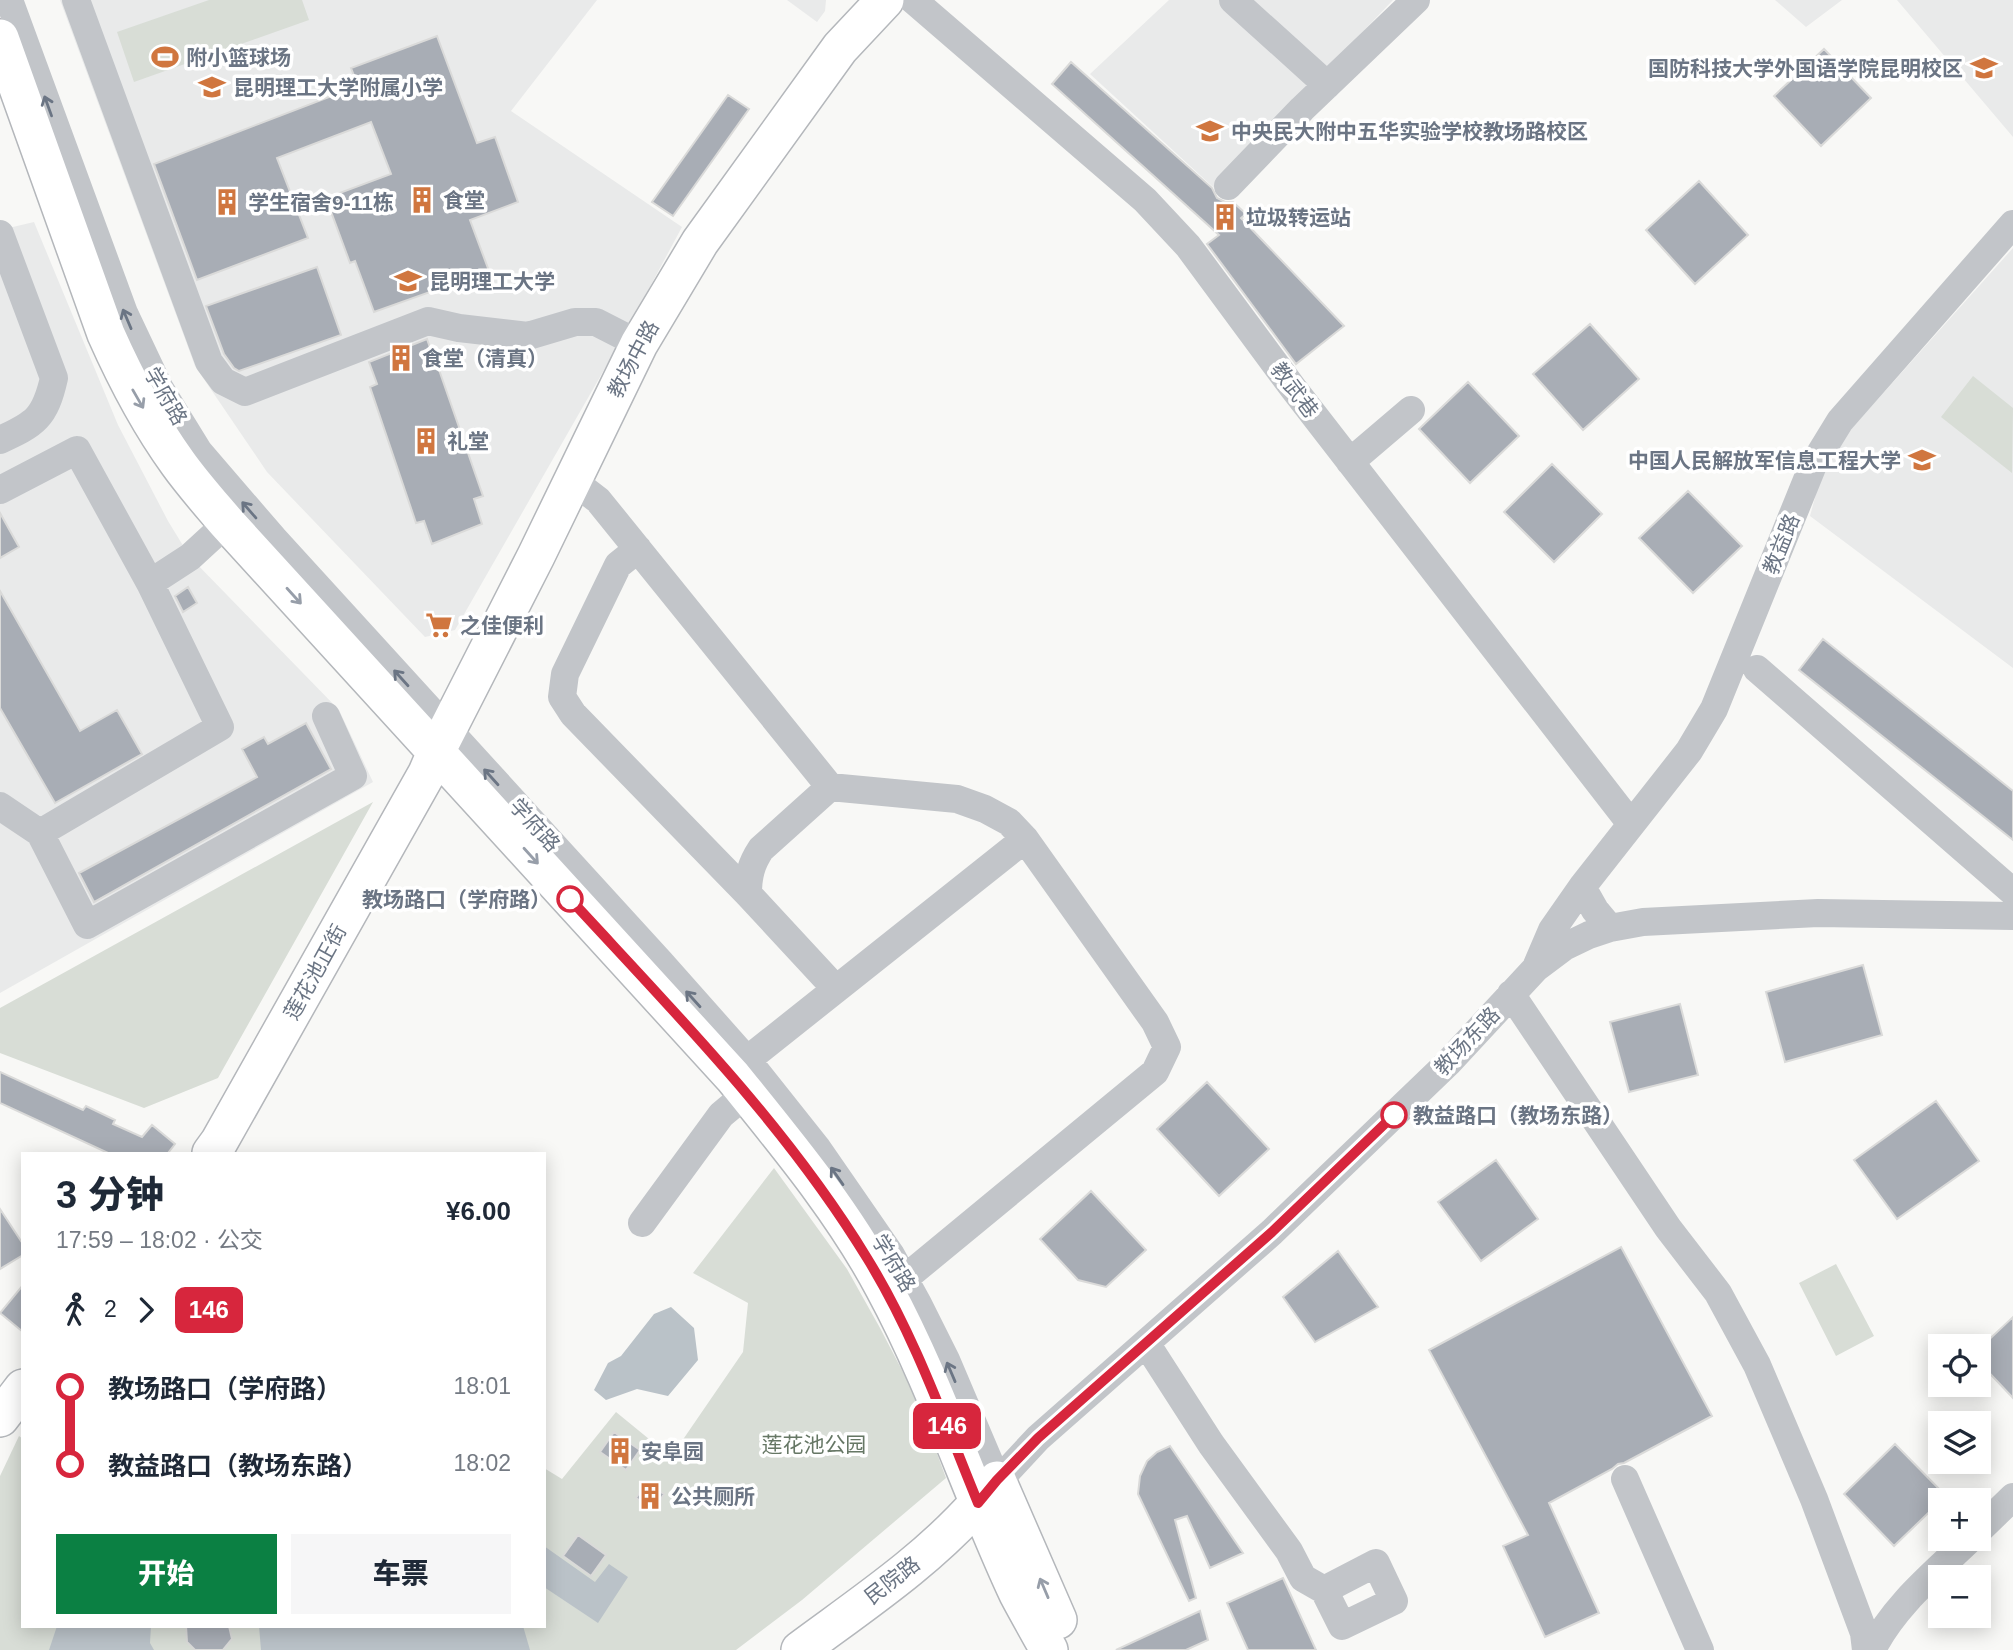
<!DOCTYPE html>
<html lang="zh">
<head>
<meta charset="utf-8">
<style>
	:root { --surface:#fff; --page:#f6f6f7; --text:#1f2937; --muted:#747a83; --accent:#0b8043 }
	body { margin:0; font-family:Helvetica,"Noto Sans SC",sans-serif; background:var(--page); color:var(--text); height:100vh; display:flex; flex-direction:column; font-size:26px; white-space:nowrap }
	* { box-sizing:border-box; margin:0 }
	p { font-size:23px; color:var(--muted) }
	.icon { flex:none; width:38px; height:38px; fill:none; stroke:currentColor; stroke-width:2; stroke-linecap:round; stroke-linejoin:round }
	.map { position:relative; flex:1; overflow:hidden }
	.panel { position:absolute; left:21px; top:1152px; width:525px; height:476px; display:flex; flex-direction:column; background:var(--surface); border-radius:0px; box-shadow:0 4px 18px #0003 }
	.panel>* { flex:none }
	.badge { padding:0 14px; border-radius:10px; font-size:24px; line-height:46px }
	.controls { position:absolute; left:1928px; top:1334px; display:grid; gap:14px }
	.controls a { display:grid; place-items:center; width:63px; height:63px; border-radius:0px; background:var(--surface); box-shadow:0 4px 18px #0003; font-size:35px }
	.map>.badge { position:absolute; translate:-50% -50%; box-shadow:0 0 0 4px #fff }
	.legs { display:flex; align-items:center; gap:10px; height:77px; padding:0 35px; font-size:23px }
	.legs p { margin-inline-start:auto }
	.summary { display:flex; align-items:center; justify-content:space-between; height:119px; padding:0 35px }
	h1 { font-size:38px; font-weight:800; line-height:52px }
	.cta { display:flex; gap:14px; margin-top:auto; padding:14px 35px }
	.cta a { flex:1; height:80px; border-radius:0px; background:var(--accent); color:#fff; font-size:28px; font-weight:800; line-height:80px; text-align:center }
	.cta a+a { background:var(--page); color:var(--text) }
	ul { padding:0 35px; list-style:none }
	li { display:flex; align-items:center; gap:24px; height:77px; font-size:26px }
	li i { display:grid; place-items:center; width:10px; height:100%; margin:0 9px; background:currentColor }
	li i::after { content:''; width:18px; height:18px; margin:-9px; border:5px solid; border-radius:50%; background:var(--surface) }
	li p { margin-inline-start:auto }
	li:first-child i { background:linear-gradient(#0000 50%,currentColor 0) }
	li:last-child i { background:linear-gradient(currentColor 50%,#0000 0) }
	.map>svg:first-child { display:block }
	.built { fill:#e9eaea }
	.green { fill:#d8ddd6 }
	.water { fill:#bac2c8 }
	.building { fill:#a8adb5; stroke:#dadad9; stroke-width:2 }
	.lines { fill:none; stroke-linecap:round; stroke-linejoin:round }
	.major-casing { stroke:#b4b7bb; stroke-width:40 }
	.minor { stroke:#c2c5c9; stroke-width:28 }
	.major { stroke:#fff; stroke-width:37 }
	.oneway { stroke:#6b7584 }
	.oneway2 { stroke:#979ea9 }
	.line-1-casing { stroke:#fff; stroke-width:16 }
	.line-1 { stroke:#d7263d; stroke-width:10 }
	.stop-1-dot { fill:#fff; stroke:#d7263d; stroke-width:3.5 }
	.labels { text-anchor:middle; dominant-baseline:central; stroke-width:7; stroke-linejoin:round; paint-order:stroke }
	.poi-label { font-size:21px; font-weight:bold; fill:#6b7584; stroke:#fff; text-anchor:start }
	.street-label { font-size:21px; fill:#6b7584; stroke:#fff }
	.stop-label { font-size:21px; font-weight:bold; fill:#6b7584; stroke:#fff; text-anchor:end }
	.park-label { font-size:21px; fill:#667765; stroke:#fff }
</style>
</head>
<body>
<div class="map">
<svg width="2013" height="1650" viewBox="0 0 2013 1650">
	<rect width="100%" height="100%" fill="#f8f8f6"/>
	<path class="built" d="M60,0H597L511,111L682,227L624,335L455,630L425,637L267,472L195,366Z
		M787,0H826L825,11L817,22Z
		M1169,0H1393L1214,188L1090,74Z
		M1775,0H1842L1806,27Z
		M1897,0H2013V137Z
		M34,222L118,425L168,521L190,557L339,710L373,782L0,993V230Z
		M2013,248V668L1810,516L1819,483L1844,437Z"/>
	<path class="green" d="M209,0H302L309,20L134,82L117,32Z
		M1973,376L2013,408L2012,473L1941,417Z
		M373,802L218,1078L144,1108L0,1053V1008Z
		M774,1168L847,1269L880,1328L917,1399L946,1478L802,1600L736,1650H0V1476L19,1436L23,1439V1626H544V1468L562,1479L616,1412L671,1457L743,1352L748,1303L693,1273Z
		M1836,1264L1874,1336L1836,1356L1799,1283Z"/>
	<path class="water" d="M671,1307L694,1328L698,1360L668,1396L637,1389L606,1400L594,1390L608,1363L621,1356L654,1314Z
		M544,1546L595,1582L609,1564L628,1577L598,1623L544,1587Z
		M57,1626H151L150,1643L154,1650H49Z
		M259,1626H523L530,1650H261Z"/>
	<path class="building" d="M437,36L477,143L495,137L518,202L470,220L489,271L374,312L355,261L350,263L326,198L391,174L371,122L277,158L308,238L197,280L154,164L358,86L351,68Z
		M1824,49L1871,98L1821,146L1774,96Z
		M1071,62L1212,188L1217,198L1225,202H1233L1246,214L1241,218L1344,326L1296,364L1207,244L1219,235L1052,84Z
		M728,95L749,109L673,216L652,202Z
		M1699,181L1748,235L1695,284L1646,230Z
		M317,267L341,335L239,371L234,368L224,354L206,306Z
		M1590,324L1639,379L1583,430L1533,374Z
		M427,339L436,365L437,364L483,496L474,499L482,524L432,544L424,521L416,523L370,387L377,384L369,362Z
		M1468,382L1519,436L1470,483L1419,429Z
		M1552,464L1602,514L1554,562L1504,512Z
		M1688,491L1742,546L1693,593L1639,538Z
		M0,513L19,547L0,558Z
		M188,587L197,603L183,612L175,596Z
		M0,591L80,731L117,710L142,754L55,803L0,708Z
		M1823,639L2013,791V840L1799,670Z
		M306,723L331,769L94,902L79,873L257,777L242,749L264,737L268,744Z
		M1863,965L1882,1035L1785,1062L1766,992Z
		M1680,1004L1698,1075L1629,1092L1610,1022Z
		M0,1072L83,1110L86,1106L115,1120L113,1124L142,1137L152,1125L175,1144L168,1153H108L0,1103Z
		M1207,1082L1269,1149L1219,1196L1157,1129Z
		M1936,1101L1979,1161L1897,1219L1854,1160Z
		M1496,1160L1538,1219L1481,1261L1438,1202Z
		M1091,1191L1146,1250L1106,1287L1078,1280L1040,1239Z
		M0,1209L23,1244V1255L0,1269Z
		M1621,1247L1712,1416L1624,1463L1618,1464L1612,1469L1549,1503L1599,1613L1545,1637L1503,1546L1528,1535L1429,1350Z
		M1338,1251L1378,1307L1315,1342L1283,1297Z
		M23,1285V1332L0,1313Z
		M2013,1317V1398L1979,1362V1349Z
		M614,1432L640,1450L626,1470L600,1452Z
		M1895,1444L1946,1496L1894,1546L1844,1494Z
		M1170,1446L1243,1553L1210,1568L1187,1516L1175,1520L1196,1598L1189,1601L1138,1494L1140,1476L1147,1461L1157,1452Z
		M646,1483L664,1494L654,1510L636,1498Z
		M578,1535L606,1555L591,1576L563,1556Z
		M1283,1578L1316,1650H1248L1227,1603Z
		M1200,1611L1208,1640L1186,1650H1116Z
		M186,1626H229L232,1639L223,1650H195L187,1642Z"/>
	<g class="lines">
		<defs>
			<path id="major" d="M0,38L106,334C126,379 149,423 178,463C193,484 210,503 227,523L733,1077C787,1144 844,1212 884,1288C937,1386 971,1494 1018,1594C1028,1613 1039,1632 1049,1650
				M211,1153L219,1142L427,773L436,752L536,556L639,344L700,242L840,48L885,0
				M0,1418L23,1388
				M997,1480L1058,1620
				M800,1650C862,1604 927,1561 978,1503"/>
		</defs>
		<use href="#major" class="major-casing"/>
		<path class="minor" d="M9,0L124,313L159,387L199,452L274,539L660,962L747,1060L817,1148L891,1255L918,1304L946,1360L997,1480
			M76,0L209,362L223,381L245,392L428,321L459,328L528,336L575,322H596L639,344
			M913,0L1145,200L1188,246L1293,388L1631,824
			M1233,0L1327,85
			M1228,186L1302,109L1416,0
			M0,234L54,378C45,418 35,424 0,440
			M1350,462L1411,410
			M572,480L598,500L830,787L957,799L985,809L1009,822L1025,839L1155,1022L1167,1047L1155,1072L904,1279
			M0,490L77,450L150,583
			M638,549L618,565L565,674L562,697L573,714L748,894L836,989
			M1757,669L2013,892
			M0,806L40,833L220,727L150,583L190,557L227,523
			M40,833L87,925L353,776L326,716
			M1582,887L1689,751L1714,709L1813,465L1840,421L2013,224
			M748,894C748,876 751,864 761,849L830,787
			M1537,965L1552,930L1582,887L1595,910L1610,928
			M1511,994L1668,1228L1718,1293L1757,1365L1814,1499L1864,1633L1866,1650
			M747,1060L1025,839
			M642,1223L721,1115L746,1094
			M1146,1343L1211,1444L1289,1551L1303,1578L1324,1590
			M1625,1479L1700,1650
			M986,1494L1038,1438L1272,1232L1448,1063L1536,968L1564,947L1589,935L1610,928L1643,922L1818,913L2013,916
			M1979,1530L2013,1497
			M1376,1563L1394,1601L1342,1626L1324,1590Z
			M1872,1650C1894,1605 1936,1572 1971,1538"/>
		<use href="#major" class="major"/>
	</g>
	<defs><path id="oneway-shaft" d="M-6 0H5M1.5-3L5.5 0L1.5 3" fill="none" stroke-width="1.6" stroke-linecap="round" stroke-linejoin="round" transform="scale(1.75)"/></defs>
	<g class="oneway">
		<use href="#oneway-shaft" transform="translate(48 106) rotate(-110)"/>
		<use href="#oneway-shaft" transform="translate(127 319) rotate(-113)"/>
		<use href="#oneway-shaft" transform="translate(249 510) rotate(-131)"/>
		<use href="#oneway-shaft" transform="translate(401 678) rotate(-132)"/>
		<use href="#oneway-shaft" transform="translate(491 777) rotate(-132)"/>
		<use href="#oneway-shaft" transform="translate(693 999) rotate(-132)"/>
		<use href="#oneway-shaft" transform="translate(837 1176) rotate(-125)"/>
		<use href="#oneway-shaft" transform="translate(951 1372) rotate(-113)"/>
	</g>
	<g class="oneway2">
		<use href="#oneway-shaft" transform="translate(138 399) rotate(60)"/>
		<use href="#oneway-shaft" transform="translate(294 596) rotate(48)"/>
		<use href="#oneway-shaft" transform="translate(531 856) rotate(48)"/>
		<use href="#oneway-shaft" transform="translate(1044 1588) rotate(-113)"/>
	</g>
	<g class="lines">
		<defs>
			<path id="line-1" d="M570,899C675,1013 786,1125 867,1258C914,1334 944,1420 978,1503L997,1480L1038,1438L1272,1232L1394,1115"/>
		</defs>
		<use href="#line-1" class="line-1-casing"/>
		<use href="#line-1" class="line-1"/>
	</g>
	<defs>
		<symbol id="stadium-bare" viewBox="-9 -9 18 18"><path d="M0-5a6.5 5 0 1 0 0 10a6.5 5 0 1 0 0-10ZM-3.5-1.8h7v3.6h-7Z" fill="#d0763f" stroke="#fff" stroke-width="2.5" paint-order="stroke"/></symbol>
		<symbol id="university-bare" viewBox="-9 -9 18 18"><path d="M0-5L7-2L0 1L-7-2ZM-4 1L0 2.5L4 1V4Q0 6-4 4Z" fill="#d0763f" stroke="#fff" stroke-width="2.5" paint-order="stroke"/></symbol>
		<symbol id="school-bare" viewBox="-9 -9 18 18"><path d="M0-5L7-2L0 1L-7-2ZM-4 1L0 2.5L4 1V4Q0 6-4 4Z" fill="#d0763f" stroke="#fff" stroke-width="2.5" paint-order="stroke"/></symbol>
		<symbol id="building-bare" viewBox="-9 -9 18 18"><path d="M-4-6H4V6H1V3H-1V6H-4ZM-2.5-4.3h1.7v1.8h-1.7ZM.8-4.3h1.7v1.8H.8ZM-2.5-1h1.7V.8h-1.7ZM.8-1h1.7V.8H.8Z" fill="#d0763f" stroke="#fff" stroke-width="2.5" paint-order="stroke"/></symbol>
		<symbol id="supermarket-bare" viewBox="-9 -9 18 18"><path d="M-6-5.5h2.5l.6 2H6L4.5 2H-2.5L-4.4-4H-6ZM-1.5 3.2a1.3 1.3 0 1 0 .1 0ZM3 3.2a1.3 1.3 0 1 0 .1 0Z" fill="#d0763f" stroke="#fff" stroke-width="2.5" paint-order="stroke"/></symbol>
	</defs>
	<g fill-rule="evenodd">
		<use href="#stadium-bare" x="146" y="38" width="38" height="38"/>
		<use href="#university-bare" x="1965" y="49" width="38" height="38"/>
		<use href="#school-bare" x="193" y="68" width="38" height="38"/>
		<use href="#school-bare" x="1191" y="112" width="38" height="38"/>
		<use href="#building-bare" x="403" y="181" width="38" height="38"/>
		<use href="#building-bare" x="208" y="183" width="38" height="38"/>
		<use href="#building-bare" x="1206" y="198" width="38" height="38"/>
		<use href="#university-bare" x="389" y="262" width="38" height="38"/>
		<use href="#building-bare" x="382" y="339" width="38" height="38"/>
		<use href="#building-bare" x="407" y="422" width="38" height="38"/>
		<use href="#university-bare" x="1903" y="441" width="38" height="38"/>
		<use href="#supermarket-bare" x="420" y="606" width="38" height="38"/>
		<use href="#building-bare" x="601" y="1432" width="38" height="38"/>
		<use href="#building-bare" x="631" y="1477" width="38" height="38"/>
	</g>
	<g class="stop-1-dot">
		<circle cx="570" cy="899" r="12"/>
		<circle cx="1394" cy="1115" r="12"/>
	</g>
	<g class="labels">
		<g class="poi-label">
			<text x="186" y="57">附小篮球场</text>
			<text x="1963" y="68" text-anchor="end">国防科技大学外国语学院昆明校区</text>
			<text x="233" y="87">昆明理工大学附属小学</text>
			<text x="1231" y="131">中央民大附中五华实验学校教场路校区</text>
			<text x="443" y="200">食堂</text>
			<text x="248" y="202">学生宿舍9-11栋</text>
			<text x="1246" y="217">垃圾转运站</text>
			<text x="429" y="281">昆明理工大学</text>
			<text x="422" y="358">食堂（清真）</text>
			<text x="447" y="441">礼堂</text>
			<text x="1901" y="460" text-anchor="end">中国人民解放军信息工程大学</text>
			<text x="460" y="625">之佳便利</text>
			<text x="641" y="1451">安阜园</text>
			<text x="671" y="1496">公共厕所</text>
		</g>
		<g class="street-label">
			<text transform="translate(633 359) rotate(-62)">教场中路</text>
			<text transform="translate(1295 390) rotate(53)">教武巷</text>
			<text transform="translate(166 396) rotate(60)">学府路</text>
			<text transform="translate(1781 544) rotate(-68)">教益路</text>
			<text transform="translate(535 825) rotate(48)">学府路</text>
			<text transform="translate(315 972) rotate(-61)">莲花池正街</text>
			<text transform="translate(1467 1041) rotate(-47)">教场东路</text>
			<text transform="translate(894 1263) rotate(59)">学府路</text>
			<text transform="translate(892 1580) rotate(-38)">民院路</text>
		</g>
		<g class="stop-label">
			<text x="551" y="899">教场路口（学府路）</text>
			<text x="1413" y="1115" text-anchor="start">教益路口（教场东路）</text>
		</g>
		<g class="park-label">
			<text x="814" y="1444">莲花池公园</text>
		</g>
	</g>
</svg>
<div class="controls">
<a><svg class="icon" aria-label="locate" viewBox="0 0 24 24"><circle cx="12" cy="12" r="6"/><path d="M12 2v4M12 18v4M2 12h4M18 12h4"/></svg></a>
<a><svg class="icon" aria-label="layers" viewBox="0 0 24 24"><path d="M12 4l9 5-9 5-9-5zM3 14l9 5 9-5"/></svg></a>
<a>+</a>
<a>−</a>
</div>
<b class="badge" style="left:947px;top:1426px;background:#d7263d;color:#fff">146</b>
<section class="panel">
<div class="summary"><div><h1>3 分钟</h1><p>17:59 – 18:02 · 公交</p></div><b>¥6.00</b></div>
<div class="legs"><svg class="icon" aria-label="walk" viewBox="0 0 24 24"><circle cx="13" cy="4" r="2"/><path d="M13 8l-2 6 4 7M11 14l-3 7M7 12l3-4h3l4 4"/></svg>2<svg class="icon" aria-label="forward" viewBox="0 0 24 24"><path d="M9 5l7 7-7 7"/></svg><b class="badge" style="background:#d7263d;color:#fff">146</b></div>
<ul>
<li><i style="color:#d7263d"></i><b>教场路口（学府路）</b><p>18:01</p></li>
<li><i style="color:#d7263d"></i><b>教益路口（教场东路）</b><p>18:02</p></li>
</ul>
<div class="cta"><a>开始</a><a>车票</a></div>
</section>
</div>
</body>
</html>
